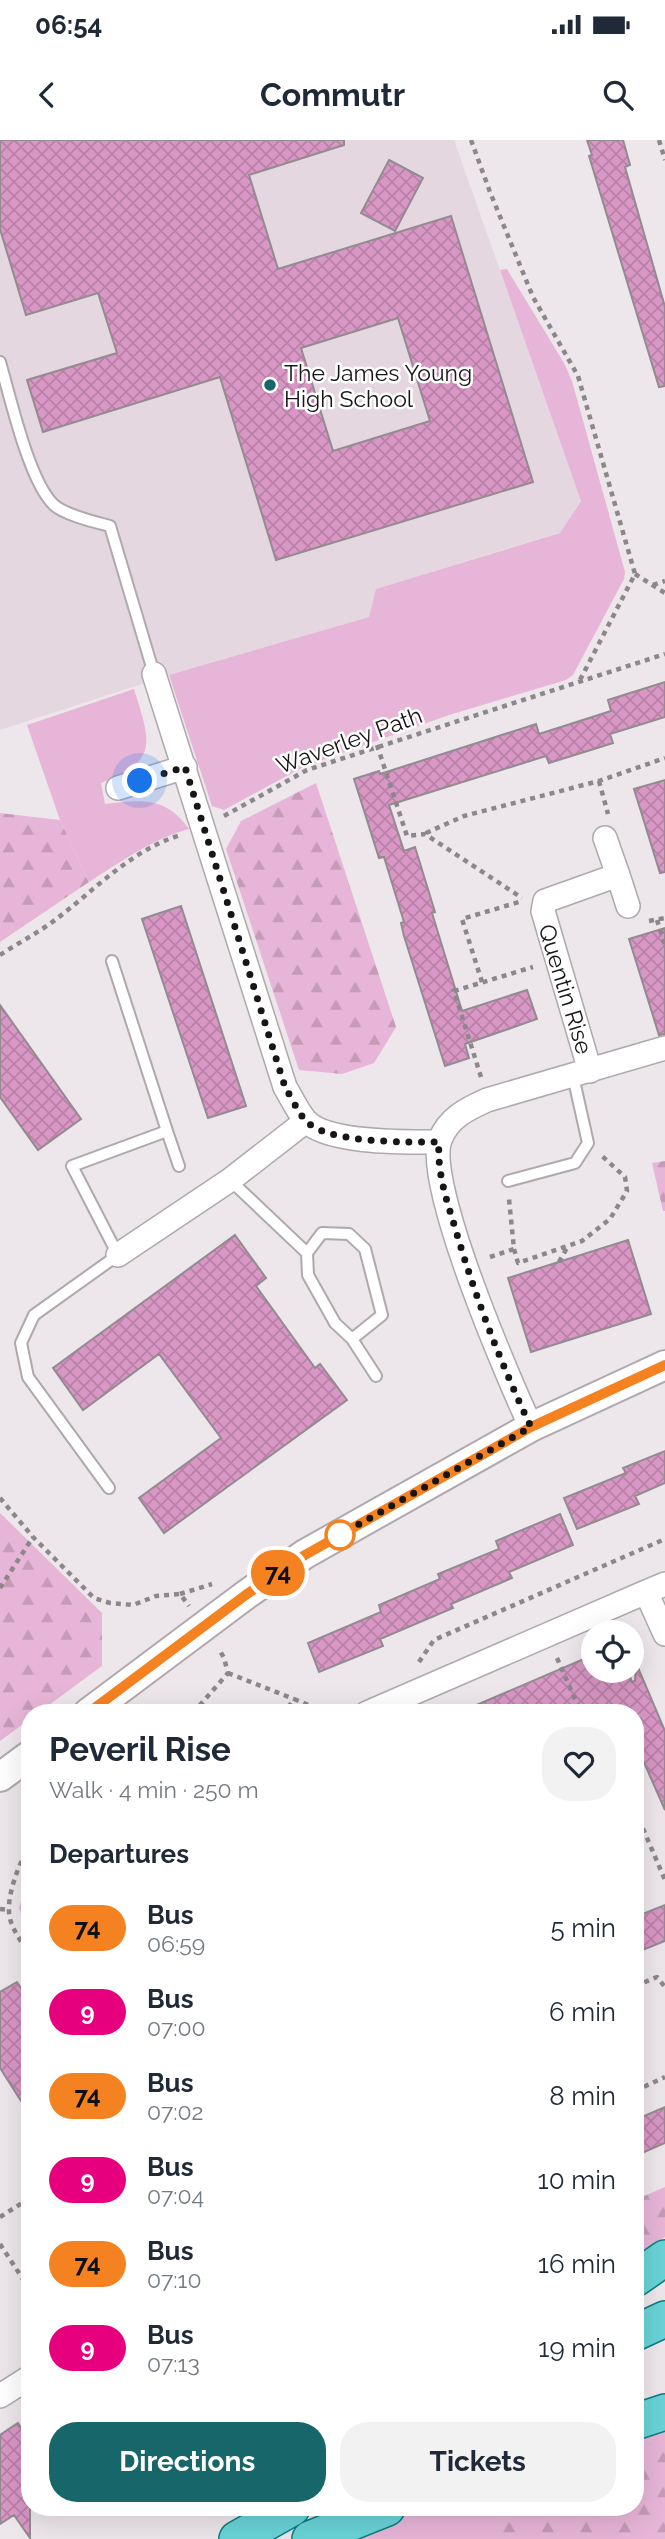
<!DOCTYPE html>
<html lang="en">
<head>
<meta charset="utf-8">
<style>
	:root { --surface:#fff; --page:#f2f2f3; --text:#1f2937; --muted:#747a83; --accent:#176669 }
	body { margin:0; font-family:Raleway,sans-serif; background:var(--page); color:var(--text); height:100vh; display:flex; flex-direction:column; font-size:26px; white-space:nowrap }
	* { box-sizing:border-box; margin:0 }
	p { font-size:23px; color:var(--muted) }
	.icon { flex:none; width:38px; height:38px; fill:none; stroke:currentColor; stroke-width:2; stroke-linecap:round; stroke-linejoin:round }
	.map { position:relative; flex:1; overflow:hidden }
	.sheet { position:absolute; left:21px; top:1564px; width:623px; height:812px; display:flex; flex-direction:column; background:var(--surface); border-radius:28px; box-shadow:0 7px 28px #0002 }
	.sheet>* { flex:none }
	.badge { padding:0 14px; border-radius:23px; font-size:24px; line-height:46px }
	.buttons { position:absolute; left:581px; top:1480px; display:grid; gap:14px }
	.buttons a { display:grid; place-items:center; width:63px; height:63px; border-radius:50%; background:var(--surface); box-shadow:0 7px 28px #0002; font-size:35px }
	.you { position:absolute; width:35px; height:35px; margin:-18px; border:5px solid #fff; border-radius:50%; background:#1a73e8; box-shadow:0 0 0 10px #1a73e833 }
	.map>.badge { position:absolute; translate:-50% -50%; box-shadow:0 0 0 4px #fff }
	h2 { padding:0 28px; font-size:26px; line-height:63px }
	.round { display:grid; place-items:center; flex:none; width:74px; height:74px; border-radius:28px; background:var(--page) }
	.overview { display:flex; align-items:center; justify-content:space-between; height:119px; padding:0 28px }
	h1 { font-size:33px; font-weight:700; line-height:52px }
	.action { display:flex; gap:14px; margin-top:auto; padding:14px 28px }
	.action a { flex:1; height:80px; border-radius:28px; background:var(--accent); color:#fff; font-size:28px; font-weight:700; line-height:80px; text-align:center }
	.action a+a { background:var(--page); color:var(--text) }
	ul { padding:0; list-style:none }
	li { display:flex; align-items:center; gap:21px; height:84px; padding:0 28px }
	li div { flex:1 }
	li b { display:block; font-size:26px }
	li em { font-style:normal }
	li .badge { min-width:77px; font-weight:700; text-align:center }
	.status { display:flex; justify-content:space-between; align-items:center; height:49px; padding:0 35px; background:var(--surface); direction:ltr }
	.status svg { height:19px; fill:currentColor }
	header { display:flex; justify-content:space-between; align-items:center; height:91px; padding:0 28px; background:var(--surface); font-size:32px; font-weight:700 }
	.map>svg:first-child { display:block }
	.built { fill:#e5d7e0 }
	.green { fill:#e7b5d7 }
	.forest { fill:url(#forest-firs) }
	.building { fill:url(#building-cross-hatch); stroke:#928b8f; stroke-width:2; fill-rule:evenodd }
	.lines { fill:none; stroke-linecap:round; stroke-linejoin:round }
	.service-casing { stroke:#afa8ac; stroke-width:14 }
	.minor-casing { stroke:#afa8ac; stroke-width:26 }
	.tertiary-casing { stroke:#afa8ac; stroke-width:32 }
	.primary-casing { stroke:#0b7d82; stroke-width:38 }
	.path { stroke:#8b878a; stroke-width:4.5; stroke-dasharray:5 5; stroke-linecap:butt }
	.service { stroke:#fff; stroke-width:10 }
	.minor { stroke:#fff; stroke-width:23 }
	.tertiary { stroke:#fff; stroke-width:28 }
	.primary { stroke:#69d3d7; stroke-width:35 }
	.line-casing { stroke:#fff; stroke-width:16 }
	.line { stroke:#f58220; stroke-width:10 }
	.walk { stroke:#171516; stroke-width:7; stroke-dasharray:0 12.6 }
	.poi-dot { fill:#176669; stroke:#fff; stroke-width:2.5 }
	.stop-dot { fill:#fff; stroke:#f58220; stroke-width:3.5 }
	.labels { text-anchor:middle; dominant-baseline:central; stroke-width:5; stroke-linejoin:round; paint-order:stroke }
	.poi-label { font-size:23px; fill:#171516; stroke:#fff; text-anchor:start }
	.street-label { font-size:23px; fill:#171516; stroke:#fff }
</style>
</head>
<body>
<div class="status"><b>06:54</b><svg viewBox="0 0 49 12"><path d="M0 12V9h3v3zM5 12V6h3v6zM10 12V3h3v9zM15 12V0h3v12zM26 1h20v11H26zM47 4h2v5h-2z"/></svg></div>
<header><svg class="icon" aria-label="back" viewBox="0 0 24 24"><path d="M15 5l-7 7 7 7"/></svg>Commutr<svg class="icon" aria-label="search" viewBox="0 0 24 24"><circle cx="10" cy="10" r="6"/><path d="M15 15l6 6"/></svg></header>
<div class="map">
<svg width="665" height="2399" viewBox="0 0 665 2399">
	<defs>
		<pattern id="forest-firs" width="22" height="20" patternUnits="userSpaceOnUse" patternTransform="scale(1.75)"><rect width="22" height="20" fill="#e7b5d7"/><path d="M5 1l3.5 6h-7zM16 11l3.5 6h-7z" fill="#c59bb8"/></pattern>
		<pattern id="building-cross-hatch" width="8" height="8" patternUnits="userSpaceOnUse" patternTransform="scale(1.75)"><rect width="8" height="8" fill="#d997c5"/><path d="M0 0l8 8M0 8l8-8" fill="none" stroke="#ba81a8"/></pattern>
	</defs>
	<rect width="100%" height="100%" fill="#ede6eb"/>
	<path class="built" d="M0,0H454L581,360L561,392L377,449L369,477L169,535L0,590Z"/>
	<path class="green" d="M507,129L564,223L572,241L625,432L624,439L573,535L566,540L449,575L303,627L224,670L212,666L169,535L369,477L376,449L560,393L581,361L500,130Z
		M134,549C150,601 160,621 101,643L105,664C142,660 165,656 189,689C152,699 122,721 89,742L60,680L27,585Z
		M665,2291V2399H338L428,2368H635V2300Z"/>
	<path class="forest" d="M316,643L396,887L374,923L342,934L299,930L226,709L241,681Z
		M0,673L60,680L89,742L0,802Z
		M665,1021V1071H663L652,1023Z
		M0,1373L102,1473V1526L38,1573H30V1579L0,1601Z
		M30,1729V1799L19,1768Z
		M665,2047V2097L635,2115V2060Z
		M665,2299V2392L655,2399H495L518,2368H635V2309Z"/>
	<path class="building" d="M0,0H344V5L249,35L278,129L451,76L533,342L276,420L220,237L43,292L27,240L117,213L98,153L26,175L0,89ZM398,178L430,281L333,311L301,208Z
		M587,0H623L630,25L625,27L665,167V246L659,247L589,16L592,15Z
		M389,20L423,38L395,91L361,73Z
		M665,542V577L610,594L613,603L549,623L546,616L389,665L404,711L415,707L435,772L432,773L462,871L527,850L537,879L465,904L469,918L445,926L404,796L401,783L404,782L384,717L379,718L354,639L379,631L380,634L536,584L539,594L611,571L608,560Z
		M665,640V732L660,733L634,649Z
		M181,766L246,966L208,978L142,779Z
		M665,788V894L659,895L629,799Z
		M0,865L81,979L38,1010L0,957Z
		M235,1095L266,1138L256,1146L315,1228L320,1224L347,1260L164,1393L139,1358L221,1298L159,1214L83,1270L53,1228Z
		M628,1100L651,1174L531,1212L508,1138Z
		M665,1311V1343L635,1356L639,1364L577,1389L564,1358L626,1333L623,1328Z
		M560,1374L573,1405L509,1432L512,1438L451,1464L453,1468L380,1499L383,1506L319,1532L308,1503L381,1472L379,1465L440,1439L438,1434L499,1409L496,1401Z
		M593,1515V1531H628L632,1542L635,1541L636,1523L665,1591V1670L635,1602V1573H458Z
		M665,1765V1801L635,1813V1777Z
		M17,1842L30,1862V1975L0,1928V1852Z
		M665,1967V2003L635,2016V1980Z
		M18,2283L30,2301V2398L14,2375L0,2384V2295Z"/>
	<g class="lines">
		<defs>
			<path id="service" d="M0,222C10,256 29,342 54,365C65,375 95,382 110,386L154,534
				M167,991L179,1026
				M230,1040L307,1113
				M508,1041L575,1023L588,1003L573,936
				M352,1199L382,1175L365,1109L349,1094L322,1093L307,1113L308,1135L335,1183L352,1199L376,1236
				M109,1348L28,1237L21,1203L34,1175L118,1115L72,1026L167,991L112,821"/>
			<path id="minor" d="M154,534L285,947C291,957 297,970 305,980C326,1004 408,1002 439,1002
				M118,648L185,627
				M618,735L628,766
				M590,931L543,771L545,761L618,735L605,698
				M118,1115L230,1040L306,981
				M531,1287C509,1240 424,1043 440,1000C448,978 467,969 487,960L665,908
				M665,1444L646,1452L665,1494
				M367,1573L646,1452
				M0,2256L30,2237"/>
			<path id="tertiary" d="M88,1573L247,1454L305,1414L531,1287L665,1225
				M0,1637L30,1615"/>
			<path id="primary" d="M635,2139L665,2118
				M635,2193L665,2179
				M635,2282L665,2272
				M237,2399L292,2368
				M310,2399L387,2368"/>
		</defs>
		<use href="#service" class="service-casing"/>
		<use href="#minor" class="minor-casing"/>
		<use href="#tertiary" class="tertiary-casing"/>
		<use href="#primary" class="primary-casing"/>
		<path class="path" d="M471,0L490,52L533,157L578,236L635,434L580,540
			M659,0L665,20
			M635,434L665,453
			M653,445L665,441
			M377,605L407,696L425,694L522,758
			M599,641L608,674
			M224,676L307,630L665,514
			M426,693L464,676L599,641L665,618
			M657,780L665,805
			M649,781L665,778
			M0,815C18,803 38,793 55,780C95,750 132,709 181,695
			M482,842L462,779L519,762
			M481,937L454,851L533,827
			M514,1109L518,1123L582,1101L610,1079L627,1051L625,1037L601,1015
			M490,1117L514,1109L509,1059
			M559,1122L568,1106
			M0,1358L33,1397L94,1458L110,1463L133,1465L156,1456L180,1454L189,1466
			M0,1448L33,1397
			M180,1454L212,1444
			M557,1518L581,1573
			M419,1522L434,1500L665,1399
			M228,1533L294,1559
			M193,1573L228,1533L224,1518L219,1509
			M281,1573L285,1572L294,1559L313,1567L345,1571
			M635,1670L665,1740
			M30,1703C20,1723 3,1760 11,1782C15,1794 24,1805 30,1816
			M0,1769L9,1770
			M635,1846L657,1837L665,1847
			M635,1951L665,1937
			M0,2077L30,2058
			M0,2104L30,2150"/>
		<use href="#service" class="service"/>
		<use href="#minor" class="minor"/>
		<use href="#tertiary" class="tertiary"/>
		<use href="#primary" class="primary"/>
	</g>
	<g class="lines">
		<defs>
			<path id="line" d="M88,1573L247,1454L305,1415L531,1287L665,1225"/>
		</defs>
		<use href="#line" class="line-casing"/>
		<use href="#line" class="line"/>
		<path class="walk" d="M140,641L185,627L285,947C291,957 297,970 305,980C326,1004 408,1002 439,1002C437,1034 447,1061 456,1091C476,1159 501,1224 531,1287L340,1395"/>
	</g>
	<circle class="poi-dot" cx="270" cy="245" r="7"/>
	<circle class="stop-dot" cx="340" cy="1395" r="14"/>
	<g class="labels">
		<g class="poi-label">
			<text x="284" y="232">The James Young<tspan x="284" dy="26">High School</tspan></text>
		</g>
		<g class="street-label">
			<text transform="translate(349 600) rotate(-20)">Waverley Path</text>
			<text transform="translate(566 849) rotate(73)">Quentin Rise</text>
		</g>
	</g>
</svg>
<div class="buttons">
<a><svg class="icon" aria-label="locate" viewBox="0 0 24 24"><circle cx="12" cy="12" r="6"/><path d="M12 2v4M12 18v4M2 12h4M18 12h4"/></svg></a>
</div>
<div class="you" style="left:140px;top:641px"></div>
<b class="badge" style="left:278px;top:1433px;background:#f58220;color:#111">74</b>
<section class="sheet">
<div class="overview"><div><h1>Peveril Rise</h1><p>Walk · 4 min · 250 m</p></div><a class="round"><svg class="icon" aria-label="heart" viewBox="0 0 24 24"><path d="M12 20l-8-8c-3-5 5-10 8-4 3-6 11-1 8 4z"/></svg></a></div>
<h2>Departures</h2>
<ul>
<li><span class="badge" style="background:#f58220;color:#111">74</span><div><b>Bus</b><p>06:59</p></div><em>5 min</em></li>
<li><span class="badge" style="background:#e6007e;color:#fff">9</span><div><b>Bus</b><p>07:00</p></div><em>6 min</em></li>
<li><span class="badge" style="background:#f58220;color:#111">74</span><div><b>Bus</b><p>07:02</p></div><em>8 min</em></li>
<li><span class="badge" style="background:#e6007e;color:#fff">9</span><div><b>Bus</b><p>07:04</p></div><em>10 min</em></li>
<li><span class="badge" style="background:#f58220;color:#111">74</span><div><b>Bus</b><p>07:10</p></div><em>16 min</em></li>
<li><span class="badge" style="background:#e6007e;color:#fff">9</span><div><b>Bus</b><p>07:13</p></div><em>19 min</em></li>
</ul>
<div class="action"><a>Directions</a><a>Tickets</a></div>
</section>
</div>
</body>
</html>
